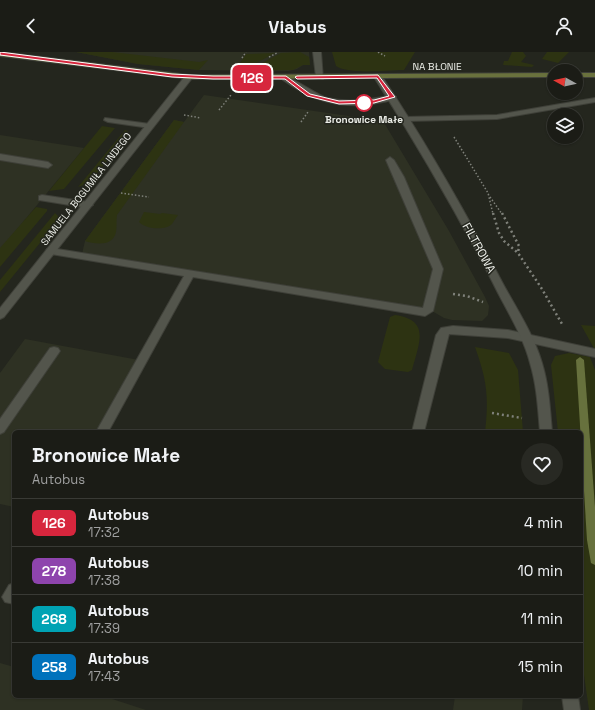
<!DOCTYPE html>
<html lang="pl">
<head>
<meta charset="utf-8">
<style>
	:root { --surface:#1b1c16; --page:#282923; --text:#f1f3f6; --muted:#a0a1a1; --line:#393a35 }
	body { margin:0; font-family:"Space Grotesk",sans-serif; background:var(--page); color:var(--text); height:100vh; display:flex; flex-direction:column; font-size:15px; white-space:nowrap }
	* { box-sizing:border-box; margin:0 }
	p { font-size:13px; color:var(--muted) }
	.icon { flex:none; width:22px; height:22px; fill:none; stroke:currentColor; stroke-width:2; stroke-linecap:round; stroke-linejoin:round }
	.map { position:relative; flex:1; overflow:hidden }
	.side { position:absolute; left:12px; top:378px; width:571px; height:268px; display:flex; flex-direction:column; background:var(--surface); border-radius:6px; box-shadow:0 1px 3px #0004,0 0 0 1px var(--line) }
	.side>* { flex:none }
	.badge { padding:0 8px; border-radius:6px; font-size:14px; line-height:26px }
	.needle { width:26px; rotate:278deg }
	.fabs { position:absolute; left:547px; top:12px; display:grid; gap:8px }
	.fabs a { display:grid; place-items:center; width:36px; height:36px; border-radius:50%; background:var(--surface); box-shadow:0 1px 3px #0004,0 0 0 1px var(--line); font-size:20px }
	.map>.badge { position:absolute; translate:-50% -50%; box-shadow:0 0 0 2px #fff }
	.round { display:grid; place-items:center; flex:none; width:42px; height:42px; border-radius:21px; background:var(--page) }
	.head { display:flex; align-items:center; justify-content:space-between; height:68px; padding:0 20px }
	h1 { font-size:19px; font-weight:700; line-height:30px }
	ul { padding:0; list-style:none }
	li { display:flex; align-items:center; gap:12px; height:48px; padding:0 20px; border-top:1px solid var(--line) }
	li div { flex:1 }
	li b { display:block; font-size:15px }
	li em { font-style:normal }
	li .badge { min-width:44px; font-weight:700; text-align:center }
	header { display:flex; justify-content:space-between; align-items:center; height:52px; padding:0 20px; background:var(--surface); font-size:18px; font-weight:700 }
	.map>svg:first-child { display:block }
	.built { fill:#2e3123 }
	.green { fill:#2d3312 }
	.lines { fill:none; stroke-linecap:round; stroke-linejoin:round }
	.stream { fill:#67713d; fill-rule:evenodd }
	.lane-casing { stroke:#3f4039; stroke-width:2 }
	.street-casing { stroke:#3f4039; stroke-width:2 }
	.secondary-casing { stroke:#3f4039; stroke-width:2 }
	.path-far1 { stroke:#7f817a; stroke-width:1.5; stroke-dasharray:1.5 2; stroke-linecap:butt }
	.path { stroke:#7f817a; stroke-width:2.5; stroke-dasharray:2 3; stroke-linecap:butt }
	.lane { fill:#53554c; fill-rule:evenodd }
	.street { fill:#53554c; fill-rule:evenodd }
	.secondary { fill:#69713d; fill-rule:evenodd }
	.line { fill:#d7263d; stroke:#fff }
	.stop-dot { fill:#fff; stroke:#d7263d; stroke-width:2 }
	.labels { text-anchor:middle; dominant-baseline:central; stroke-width:3; stroke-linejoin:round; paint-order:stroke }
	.far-street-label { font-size:10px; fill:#ebede7; stroke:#24261e }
	.far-stop-label { font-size:10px; font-weight:bold; fill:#ebede7; stroke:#24261e }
	.street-label { font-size:12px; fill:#ebede7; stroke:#24261e }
</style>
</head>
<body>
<header><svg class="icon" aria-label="back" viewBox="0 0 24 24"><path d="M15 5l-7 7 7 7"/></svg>Viabus<svg class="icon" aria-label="person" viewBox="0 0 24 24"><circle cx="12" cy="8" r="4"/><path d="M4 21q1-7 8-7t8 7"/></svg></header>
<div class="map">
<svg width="595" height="658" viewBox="0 0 595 658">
	<rect width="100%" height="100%" fill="#24261e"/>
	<path class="built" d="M76,0H309L310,13H303L297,17L289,19L199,18L138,12Z
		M204,43L383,69L449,179L485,245L489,254L488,263L482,269L452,268L444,266L432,259L82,202L85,189L174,68L184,70Z
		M0,83L84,96L0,198Z
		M25,287L139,308L97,380H14V455L0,452V321Z
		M0,611L14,615V644H103L146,658H0Z
		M455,644H523L522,658H453Z"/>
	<path class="green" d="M76,0H112L199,10L208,8L199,18L138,12Z
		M300,0L309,5L310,13H303L293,18L247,19L281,1Z
		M332,0H415L404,18C386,18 350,23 336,14Z
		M512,0H523L526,4L521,10L534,13L532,15L503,13L504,9H508Z
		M547,0H569L558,11L542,7Z
		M275,1L249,15L238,14L246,2Z
		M174,68L184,70L117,163C116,169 117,175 116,180C113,195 95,192 85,189Z
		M102,74L115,76L64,137L49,139Z
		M125,78L128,79V83L89,131L78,135Z
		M36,155L47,157V159L0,215V196Z
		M144,160L160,162L162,161L178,163C176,166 174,169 172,172C165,179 146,177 139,170Z
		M55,161L58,164L57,170L0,240V228Z
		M395,263C431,268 419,291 412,318L408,320L385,317L378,310L390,265Z
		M581,273L595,274V298Z
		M475,295L509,301L518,318L523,380H485C489,344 487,329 475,295Z
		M569,301L590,305L595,318V658H589L581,602V380H558L551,313L555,304Z"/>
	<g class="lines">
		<path class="stream" d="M580,305L584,308L595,455V513L591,511L587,488L576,308Z"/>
		<defs>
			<path id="lane" d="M283,24C289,23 317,43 327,46C349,51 371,48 392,43L396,45C391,50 380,50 373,52C338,57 311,48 283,28Z
				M595,46V50L497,67L405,69L401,67L405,65L497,63Z
				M105,66L150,72L154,74L150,76L108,70L104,68Z
				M0,102L48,110L52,113L48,116L0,108Z
				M390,105L394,108L404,125L443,217L433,259L425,264L193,225L108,380H96L184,224L51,202L46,199L47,197L51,196L423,256L433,217L386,108Z
				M42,143L88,150L93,153L88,156L39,148V144Z
				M453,274L508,278L595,297V305L508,286L449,282L424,380H412L436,283L441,276Z
				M54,295L58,296L60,299L58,302L4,380L0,382V367L50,296Z
				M14,531V552L5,550L2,545L9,533Z"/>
			<path id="street" d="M313,0H321L323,27L316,25Z
				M186,23L193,25L4,265L0,267V256Z
				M375,23H381C425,89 465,159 502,230C516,256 534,283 542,311C549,334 550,357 552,380H540C538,357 537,334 530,311C523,283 505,256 492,229C456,160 416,91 374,25Z
				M562,644H578L580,658H564Z"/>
			<path id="secondary" d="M0,0L189,23L554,21V25L189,27L0,4Z
				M576,21H595V25H576Z"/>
		</defs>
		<use href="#lane" class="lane-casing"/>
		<use href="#street" class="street-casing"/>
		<use href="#secondary" class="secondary-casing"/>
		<path class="path-far1" d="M378,0L385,4
			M269,5L277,1
			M242,6L246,0
			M219,58L231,43
			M184,63L201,66
			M301,70L308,60
			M454,85L488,141L493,162
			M121,141L149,145
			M488,142L502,162"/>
		<path class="path" d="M493,161L499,181L504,189L518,201L542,237L562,272
			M502,161L519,194L518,201
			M453,242L467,244L483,250
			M492,361L522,366"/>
		<use href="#lane" class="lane"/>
		<use href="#street" class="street"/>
		<use href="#secondary" class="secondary"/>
	</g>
	<path class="line" d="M0,0L172,22L213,24H286L310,42L339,49L374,48L389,44L377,26L297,27L295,25L297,24L378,23L395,45L374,51L339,52L307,44L285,27H213L172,25L0,3Z"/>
	<circle class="stop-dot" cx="364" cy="51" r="8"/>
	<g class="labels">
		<g class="far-street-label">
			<text x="437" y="14">NA BŁONIE</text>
			<text transform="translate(86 137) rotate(-52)">SAMUELA BOGUMIŁA LINDEGO</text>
		</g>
		<g class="far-stop-label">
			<text x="364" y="67">Bronowice Małe</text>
		</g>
		<g class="street-label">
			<text transform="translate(479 196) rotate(61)">FILTROWA</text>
		</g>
	</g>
</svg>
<div class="fabs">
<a><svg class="needle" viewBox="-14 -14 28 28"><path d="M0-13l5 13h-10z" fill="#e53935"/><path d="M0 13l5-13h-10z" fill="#a0a1a1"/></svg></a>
<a><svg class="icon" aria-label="layers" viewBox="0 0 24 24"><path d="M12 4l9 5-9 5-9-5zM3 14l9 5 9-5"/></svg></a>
</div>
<b class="badge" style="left:252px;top:26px;background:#d7263d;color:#fff">126</b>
<section class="side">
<div class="head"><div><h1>Bronowice Małe</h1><p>Autobus</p></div><a class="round"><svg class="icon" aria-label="heart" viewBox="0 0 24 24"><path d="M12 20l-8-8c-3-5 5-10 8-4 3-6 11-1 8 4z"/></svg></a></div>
<ul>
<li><span class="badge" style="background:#d7263d;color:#fff">126</span><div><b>Autobus</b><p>17:32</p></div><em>4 min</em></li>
<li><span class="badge" style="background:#8e44ad;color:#fff">278</span><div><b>Autobus</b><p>17:38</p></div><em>10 min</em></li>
<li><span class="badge" style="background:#00a3b4;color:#fff">268</span><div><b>Autobus</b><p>17:39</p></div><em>11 min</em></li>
<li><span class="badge" style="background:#0072bc;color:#fff">258</span><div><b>Autobus</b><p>17:43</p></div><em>15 min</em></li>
</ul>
</section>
</div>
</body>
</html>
